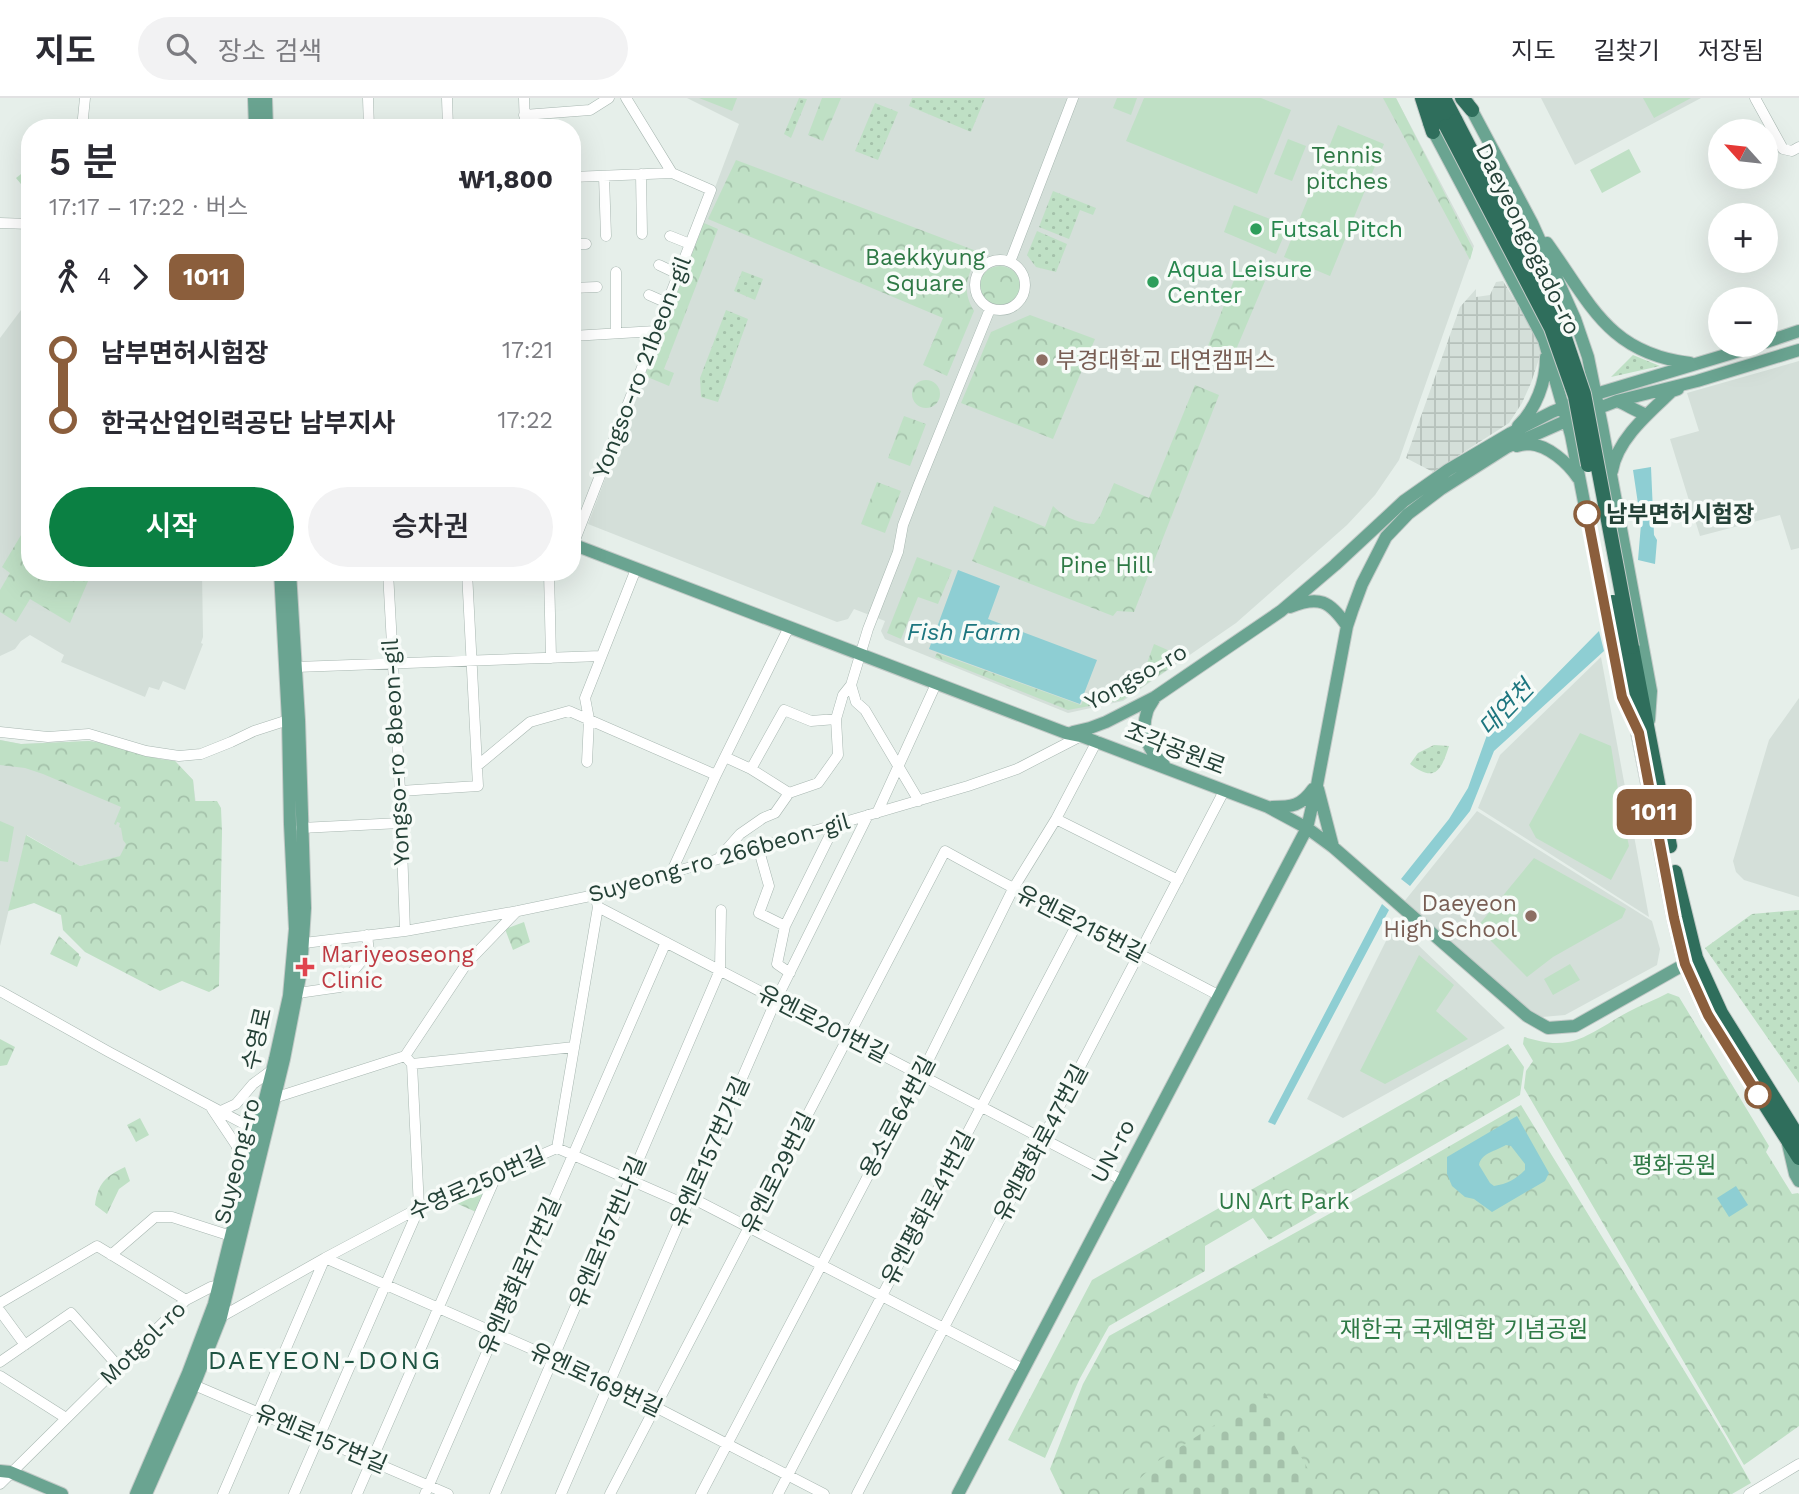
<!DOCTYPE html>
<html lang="ko">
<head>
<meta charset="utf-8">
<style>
	:root { --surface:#fff; --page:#f2f2f3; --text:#2b2b33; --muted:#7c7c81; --line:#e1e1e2; --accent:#0b8043 }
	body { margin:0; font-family:"Work Sans","Noto Sans KR",sans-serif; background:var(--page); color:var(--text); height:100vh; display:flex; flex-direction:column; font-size:26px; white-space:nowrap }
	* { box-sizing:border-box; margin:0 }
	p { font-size:23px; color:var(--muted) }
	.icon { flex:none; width:38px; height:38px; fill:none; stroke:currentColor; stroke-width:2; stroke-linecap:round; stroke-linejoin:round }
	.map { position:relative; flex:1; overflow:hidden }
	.side { position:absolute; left:21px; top:21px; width:560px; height:462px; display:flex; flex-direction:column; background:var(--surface); border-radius:28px; box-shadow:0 7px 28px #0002 }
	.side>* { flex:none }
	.badge { padding:0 14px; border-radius:10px; font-size:24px; line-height:46px }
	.needle { width:46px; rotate:297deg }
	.fabs { position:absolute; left:1708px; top:21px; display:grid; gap:14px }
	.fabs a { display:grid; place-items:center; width:70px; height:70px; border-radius:50%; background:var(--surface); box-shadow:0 7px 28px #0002; font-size:35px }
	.map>.badge { position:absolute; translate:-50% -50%; box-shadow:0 0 0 4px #fff }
	.legs { display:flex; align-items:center; gap:10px; height:77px; padding:0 28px; font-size:23px }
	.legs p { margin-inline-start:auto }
	.head { display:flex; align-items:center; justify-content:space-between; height:119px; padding:0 28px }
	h1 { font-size:38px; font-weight:600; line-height:52px }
	.action { display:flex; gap:14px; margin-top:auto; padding:14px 28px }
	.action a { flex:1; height:80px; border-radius:42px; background:var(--accent); color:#fff; font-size:28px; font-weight:600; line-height:80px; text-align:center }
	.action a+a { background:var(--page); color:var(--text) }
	ul { padding:0 28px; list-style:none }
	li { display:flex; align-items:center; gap:24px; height:70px; font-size:26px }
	li i { display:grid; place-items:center; width:10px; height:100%; margin:0 9px; background:currentColor }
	li i::after { content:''; width:18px; height:18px; margin:-9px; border:5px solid; border-radius:50%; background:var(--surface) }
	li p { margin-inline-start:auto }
	li:first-child i { background:linear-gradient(#0000 50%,currentColor 0) }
	li:last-child i { background:linear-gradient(currentColor 50%,#0000 0) }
	header { display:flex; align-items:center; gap:42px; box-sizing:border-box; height:98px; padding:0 35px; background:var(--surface); border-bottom:2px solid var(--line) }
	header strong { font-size:33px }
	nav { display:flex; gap:38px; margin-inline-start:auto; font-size:24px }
	.search { width:490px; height:63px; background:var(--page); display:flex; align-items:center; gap:18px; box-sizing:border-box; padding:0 24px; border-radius:38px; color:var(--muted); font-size:26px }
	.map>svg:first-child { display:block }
	.built { fill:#d4dfd9 }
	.industrial { fill:url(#industrial-grid) }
	.grass { fill:url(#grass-dots) }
	.forest { fill:url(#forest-crowns) }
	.cemetery { fill:url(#cemetery-stones) }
	.garden { fill:#bfe0c5 }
	.water { fill:#8eced3; fill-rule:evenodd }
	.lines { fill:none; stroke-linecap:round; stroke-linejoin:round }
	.minor-casing { stroke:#a8b7b1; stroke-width:11 }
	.major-casing { stroke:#c2cac7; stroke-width:14 }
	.highway-casing { stroke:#c2cac7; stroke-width:16 }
	.minor { stroke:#fff; stroke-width:10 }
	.major { stroke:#6aa491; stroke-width:12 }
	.highway { stroke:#2f6e5c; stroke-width:14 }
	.highway-bridge-casing { stroke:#c2cac7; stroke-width:16; stroke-linecap:butt }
	.highway-bridge { stroke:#2f6e5c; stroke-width:14 }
	.line-1-casing { stroke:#fff; stroke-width:16 }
	.line-1 { stroke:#8b5e3c; stroke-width:10 }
	.leisure-dot { fill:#2e9e5b; stroke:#f7fbf8; stroke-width:2.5 }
	.education-dot { fill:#8d6e63; stroke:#f7fbf8; stroke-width:2.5 }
	.stop-1-dot { fill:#fff; stroke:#8b5e3c; stroke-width:3.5 }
	.health-dot { fill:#e0444e; stroke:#f7fbf8; stroke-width:2.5 }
	.labels { text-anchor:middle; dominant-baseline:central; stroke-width:7; stroke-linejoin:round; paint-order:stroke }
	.park-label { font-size:23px; fill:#2e7945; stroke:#f7fbf8 }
	.leisure-label { font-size:23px; fill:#27864d; stroke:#f7fbf8; text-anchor:start }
	.street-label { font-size:23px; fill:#244137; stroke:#f7fbf8 }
	.education-label { font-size:23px; fill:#785e54; stroke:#f7fbf8; text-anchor:start }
	.stop-label { font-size:23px; font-weight:bold; fill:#244137; stroke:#f7fbf8; text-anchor:start }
	.health-label { font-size:23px; fill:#be3a42; stroke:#f7fbf8; text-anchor:start }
	.water-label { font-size:24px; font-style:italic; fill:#1d767f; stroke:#f7fbf8 }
	.quarter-label { font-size:26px; letter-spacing:2px; fill:#1f5443; stroke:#f7fbf8 }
</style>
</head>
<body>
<header>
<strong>지도</strong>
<div class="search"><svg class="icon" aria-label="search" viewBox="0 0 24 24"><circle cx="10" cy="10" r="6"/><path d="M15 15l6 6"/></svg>장소 검색</div>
<nav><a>지도</a><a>길찾기</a><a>저장됨</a></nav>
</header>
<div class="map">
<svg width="1799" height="1396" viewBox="0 0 1799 1396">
	<defs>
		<pattern id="industrial-grid" width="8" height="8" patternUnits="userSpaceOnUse" patternTransform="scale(1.75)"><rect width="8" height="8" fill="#d4dfd9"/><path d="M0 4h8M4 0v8" fill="none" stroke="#b6c1bb"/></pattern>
		<pattern id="grass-dots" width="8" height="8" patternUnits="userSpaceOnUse" patternTransform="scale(1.75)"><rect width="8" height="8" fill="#bfe0c5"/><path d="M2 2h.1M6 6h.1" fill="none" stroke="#a4c1aa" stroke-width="1.8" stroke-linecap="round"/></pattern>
		<pattern id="forest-crowns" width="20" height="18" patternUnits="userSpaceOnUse" patternTransform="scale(1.75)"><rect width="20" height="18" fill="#bfe0c5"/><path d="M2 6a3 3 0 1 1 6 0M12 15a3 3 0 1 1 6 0" fill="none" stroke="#a4c1aa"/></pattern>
		<pattern id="cemetery-stones" width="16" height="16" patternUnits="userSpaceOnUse" patternTransform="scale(1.75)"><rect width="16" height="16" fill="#bfe0c5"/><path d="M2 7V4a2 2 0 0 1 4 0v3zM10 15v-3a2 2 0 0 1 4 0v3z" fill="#a4c1aa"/></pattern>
	</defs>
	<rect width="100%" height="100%" fill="#e6efea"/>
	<path class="built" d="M687,0H1396L1474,148L1399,362L1375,397L1347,427L1236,525L1123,603L1068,615L885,541L881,533L885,523L854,511L848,521L837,524L588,426L739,26Z
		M1541,0H1701L1575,67Z
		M30,200V474H202L203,539L201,545L203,546L185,592L163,583L159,592L149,589L145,599L61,564L64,557L30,537L21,543L15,551L0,558V240Z
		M1799,263V450L1791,452L1780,417L1700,438L1670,341L1699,333L1687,295Z
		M1601,559L1649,819L1478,710L1500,657Z
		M1799,600V799L1744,782L1736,774L1733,763L1769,642Z
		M0,642L21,646L89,643L122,648L159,661L175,663L193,682L200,739L80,768L27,737L0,848Z
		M1477,713L1652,823L1660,851L1657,867L1565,917L1542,919L1524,911L1403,805Z
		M1395,825L1505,930L1343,1020L1307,1001Z"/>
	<path class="industrial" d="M1503,183L1536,237L1541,255L1531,285L1522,305L1509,325L1433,374L1406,360L1460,209L1476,191V199L1490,197L1496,184Z"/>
	<path class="grass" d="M799,0L807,1L791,40L784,36Z
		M912,0H985L971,34L909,8Z
		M875,5L898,14L878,62L855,53Z
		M1053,93L1096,110L1093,117L1080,112L1069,141L1039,129Z
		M1037,133L1067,146L1056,174L1036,169L1027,157Z
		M742,173L763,181L755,202L734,193Z
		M726,212L748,221L718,304L701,299L700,280Z
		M1633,257L1660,268L1611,279Z
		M1434,647L1449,648C1441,673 1435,685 1410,666L1418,655Z
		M1799,812V985L1705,850L1752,816Z"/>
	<path class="forest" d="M822,0H841L823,43L808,37Z
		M1383,0H1396L1473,151L1470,162Z
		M736,62L979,154C969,176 960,190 974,213L947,278L923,267L943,220L708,121Z
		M704,125L718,131L664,271L674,275L669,288L645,278Z
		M980 188a20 20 0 1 1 40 0a20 20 0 1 1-40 0Z
		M1238,172L1265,183L1227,273L1202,263Z
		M1030,217L1095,241L1053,341L961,305L991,234Z
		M912 296a14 14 0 1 1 28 0a14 14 0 1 1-28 0Z
		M1195,287L1219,297L1134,514L1117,513L1113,518L972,463L994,408L1045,429L1053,408C1065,420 1078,425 1094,426L1100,418L1114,385L1149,400Z
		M904,318L926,326L910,368L888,360Z
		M877,384L901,393L885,435L861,426Z
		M30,422V474H92L70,525L30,501L16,524L0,514V492L10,475L2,469Z
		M917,459L952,472L938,506L918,499L901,541L887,535Z
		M1154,546L1170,553L1171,558L1167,572L1122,602L1068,612L935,559L937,555L1081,607L1085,599C1116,596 1119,603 1130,572L1143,576Z
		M0,642L21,646L89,643L122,648L159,661L175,663L193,682L195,703H217L221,710L222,734L219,888L209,894L182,883L160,893L85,854L63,832L61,817L34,805L8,813L26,737L80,768L120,758L126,746L123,742L121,730L119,729L120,725L117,724L116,727L114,726L121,709L43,676L25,670L0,667Z
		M524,824L530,844L513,852L505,831Z
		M59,838L79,856V858L81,859L77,869L50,856Z
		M1668,895L1679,899L1769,1048L1766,1054L1792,1096L1798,1095L1799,1096V1328L1744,1367L1524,990L1526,973L1533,963L1523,946L1524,939C1539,943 1552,947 1568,944C1585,942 1611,923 1628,914C1641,907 1655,902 1668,895Z
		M0,941L15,949L7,967L0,968Z
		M1508,946L1524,969L1520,997L1269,1142L1253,1120L1205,1148V1173L1109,1228L1079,1282L1045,1360L1008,1342L1092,1182Z
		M1521,1007L1725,1339L1751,1385L1732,1396H1062L1050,1371L1083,1286L1109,1238L1401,1076Z
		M140,1020L149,1037L136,1044L127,1027Z
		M125,1069L130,1083L119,1091L107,1116L95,1107C98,1085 105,1079 125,1069Z
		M490,1084L476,1114L449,1102Z"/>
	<path class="cemetery" d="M1265,1295L1322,1396H1124L1158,1363Z"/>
	<path class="garden" d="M699,0H737L732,13Z
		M1117,0H1137L1131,17L1113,10Z
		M1144,0H1261L1291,12L1257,96L1126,43Z
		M1643,0H1691L1654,20Z
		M1338,27L1384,46L1330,178L1284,159Z
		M1288,41L1306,48L1292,83L1274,76Z
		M1629,51L1641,74L1602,95L1590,72Z
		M30,69V97L16,80Z
		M1234,107L1288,128L1276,156L1224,134Z
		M1580,635L1611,648L1622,716L1629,748L1611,782L1536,740L1529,727Z
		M0,723L14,729L8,764L0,763Z
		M1534,760L1626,811L1622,820L1553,859L1527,879L1477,829Z
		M1419,857L1454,887L1436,913L1468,941L1385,986L1360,973Z
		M1570,866L1580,882L1553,897L1544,881Z"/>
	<path class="water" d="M1651,369L1654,437L1657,442L1655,466L1638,462L1641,426L1633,372Z
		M958,472L1000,488L988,521L1097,562L1080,606L929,551Z
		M1599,533L1604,553L1494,653L1470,713L1410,788L1401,781L1449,721L1468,690L1487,637L1535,598Z
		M1382,806L1389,812L1275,1027L1268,1024Z
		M1517,1018L1549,1075L1545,1083L1492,1114L1474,1101L1465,1099L1452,1088L1447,1076V1059ZM1506,1047L1511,1048L1525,1066V1072C1516,1081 1507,1086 1494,1088L1490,1085L1479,1067C1481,1055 1496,1053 1506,1047Z
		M1736,1088L1748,1107L1729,1119L1717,1100Z"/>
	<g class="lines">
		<defs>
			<path id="minor" d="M368,0L369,30
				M447,0L448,30
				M524,0L525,30
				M626,0L672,75
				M1755,0L1783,51L1792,53L1799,49
				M524,17L590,12L609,0
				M82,30L85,0
				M641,76L642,136
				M604,78L606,138
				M572,79L672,75L711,92L573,447
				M572,106H574
				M0,125L30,126
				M670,138L690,146
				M572,146H586
				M975 187a25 25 0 1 1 50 0a25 25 0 1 1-50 0Z
				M1010,164L1073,0
				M659,167L678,176
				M616,174V235
				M572,190L597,189
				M649,197L667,205
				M572,238L656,233
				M388,474L400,693L405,833
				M549,474L551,560
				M296,569L601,558
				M851,587L856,604L865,612L919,703
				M0,634L48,639L89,636L146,653L179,658L201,656L231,644L254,633L288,622
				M725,659L751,671L789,695
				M587,664L589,621L585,600L636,471
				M477,668L530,624L569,613L716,677
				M751,671L784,612L811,623L836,621
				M400,693L478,688L467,474
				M877,715L936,586
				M1056,721L1178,782
				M301,730L400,725
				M758,749L769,788L759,815L785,828
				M719,760L740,736L763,720L775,715L789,695L818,685L838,657L836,621L843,597L851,587L868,531L898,454L903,427L918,388L990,211
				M671,775L716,677L789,529
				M598,809L1122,1082
				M304,845L405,833L518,813L595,797L968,688L1017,671L1081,638
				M790,875L777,866L785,828L835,727
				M0,893L109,954L261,1035
				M298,895L340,889L369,854L367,837
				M412,966L574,949
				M274,1000L405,958L467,865L517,813
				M212,1011L236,1047L246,1073
				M221,1013L236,1006L253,986L272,972
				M557,1050L598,809L597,805
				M557,1050L687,1107
				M690,1099L1023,1271
				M111,1157L155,1119H172L231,1138
				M0,1205L97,1148L186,1202
				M0,1213L25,1247
				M221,1219L325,1160L419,1110L557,1050
				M0,1264L71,1215L118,1268
				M0,1278L66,1320
				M194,1287L448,1396
				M0,1386L186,1202L211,1189L222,1187
				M223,1396L325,1160L609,1285L824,1396
				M294,1396L419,1110L412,966L405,958
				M357,1396L497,1076
				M425,1396L666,844
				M495,1396L720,872L721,812
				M561,1396L776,902L868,717
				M610,1396L945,753C1035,803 1127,849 1218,897
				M701,1396L921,977L1013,791L1056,721L1097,643
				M778,1396L1078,824
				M857,1396L1224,693
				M1749,1396L1799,1366"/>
			<path id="major" d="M254,0L255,30
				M266,0L267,30
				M1468,5L1532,125L1575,221L1588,259L1602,328L1651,593L1649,622
				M1429,25L1544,242L1571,337L1622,599L1633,622
				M1547,145C1591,206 1608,255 1690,265
				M1766,244L1799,233
				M1617,303C1627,307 1636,313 1647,317
				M1518,328C1536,311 1546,284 1546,259
				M1517,348C1521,347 1525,346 1529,346C1548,347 1568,365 1578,380
				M1612,373C1617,341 1650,314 1672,293L1678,291
				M572,446L1066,635L1081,638L1268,709L1307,730L1333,749L1527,918L1548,930L1575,928L1685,866
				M1290,509C1319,497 1330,503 1347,528
				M1155,599C1153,604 1148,609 1147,614C1140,635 1149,653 1164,667
				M1073,634L1090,630L1106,624L1155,599L1281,513L1335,467L1404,403L1448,372L1511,335L1552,314L1596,296L1759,247
				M1318,691L1333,749
				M1272,709C1292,709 1301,708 1313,691
				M1788,1046L1795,1076L1799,1083
				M0,1373L10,1374L62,1396
				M136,1396L188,1275L214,1206L275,961L289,898L295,831L290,726L288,622L280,474
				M146,1396L194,1287L221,1219L284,961L301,873L305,810L299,622L290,474
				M958,1396L1307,730L1317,687L1347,528L1352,513L1362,486L1386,439L1408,416L1441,391L1507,349L1568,322L1617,303L1697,283L1799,252"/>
			<path id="highway" d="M1422,0L1433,34
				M1432,0L1446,28
				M1444,0L1456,23
				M1462,0L1472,12
				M1632,549L1670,748
				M1622,551L1674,820L1685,866L1708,917L1799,1060
				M1675,774L1696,860L1721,915L1799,1040"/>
		</defs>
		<use href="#minor" class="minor-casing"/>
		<use href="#major" class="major-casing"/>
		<use href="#highway" class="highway-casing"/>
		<use href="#minor" class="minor"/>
		<use href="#major" class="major"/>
		<use href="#highway" class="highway"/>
		<defs>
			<path id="highway-bridge" d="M1456,23L1560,225L1584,296L1632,549
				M1446,28L1551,230L1575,298L1588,367
				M1613,504L1622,551"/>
		</defs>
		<use href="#highway-bridge" class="highway-bridge-casing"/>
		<use href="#highway-bridge" class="highway-bridge"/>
	</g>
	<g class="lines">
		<defs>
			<path id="line-1" d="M1587,416L1622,599L1639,635L1674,820L1685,866L1708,917L1758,997"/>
		</defs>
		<use href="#line-1" class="line-1-casing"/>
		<use href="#line-1" class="line-1"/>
	</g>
	<g class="leisure-dot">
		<circle cx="1256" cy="131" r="7"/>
		<circle cx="1153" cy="184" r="7"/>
	</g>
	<g class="education-dot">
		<circle cx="1042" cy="262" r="7"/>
		<circle cx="1531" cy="818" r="7"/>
	</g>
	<g class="stop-1-dot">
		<circle cx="1587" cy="416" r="12"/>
		<circle cx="1758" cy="997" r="12"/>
	</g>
	<path class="health-dot" d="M301.5 858.5h7v7h7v7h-7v7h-7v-7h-7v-7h7z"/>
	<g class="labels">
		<g class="park-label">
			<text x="1347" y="57">Tennis<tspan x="1347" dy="26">pitches</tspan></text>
			<text x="925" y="159">Baekkyung<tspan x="925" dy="26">Square</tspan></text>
			<text x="1106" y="467">Pine Hill</text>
			<text x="1674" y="1067">평화공원</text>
			<text x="1284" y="1103">UN Art Park</text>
			<text x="1464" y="1231">재한국 국제연합 기념공원</text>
		</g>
		<g class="leisure-label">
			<text x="1270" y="131">Futsal Pitch</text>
			<text x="1167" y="171">Aqua Leisure<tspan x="1167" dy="26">Center</tspan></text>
		</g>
		<g class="street-label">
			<text transform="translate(1528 141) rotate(64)">Daeyeongogado-ro</text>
			<text transform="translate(642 269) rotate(-69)">Yongso-ro 21beon-gil</text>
			<text transform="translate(1136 579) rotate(-29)">Yongso-ro</text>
			<text transform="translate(1175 651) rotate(21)">조각공원로</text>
			<text transform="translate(396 654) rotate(-93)">Yongso-ro 8beon-gil</text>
			<text transform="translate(719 760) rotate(-16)">Suyeong-ro 266beon-gil</text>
			<text transform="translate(1081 826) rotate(27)">유엔로215번길</text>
			<text transform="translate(823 926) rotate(27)">유엔로201번길</text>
			<text transform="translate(257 941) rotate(-77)">수영로</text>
			<text transform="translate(898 1019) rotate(-62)">용소로64번길</text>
			<text transform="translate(1041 1045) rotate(-62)">유엔평화로47번길</text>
			<text transform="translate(1113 1053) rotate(-62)">UN-ro</text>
			<text transform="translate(710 1054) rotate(-66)">유엔로157번가길</text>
			<text transform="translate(237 1063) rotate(-76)">Suyeong-ro</text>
			<text transform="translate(778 1075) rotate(-63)">유엔로29번길</text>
			<text transform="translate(477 1086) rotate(-24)">수영로250번길</text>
			<text transform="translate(928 1110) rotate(-62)">유엔평화로41번길</text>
			<text transform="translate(608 1134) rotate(-67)">유엔로157번나길</text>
			<text transform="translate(520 1178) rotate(-66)">유엔평화로17번길</text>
			<text transform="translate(143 1245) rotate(-44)">Motgol-ro</text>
			<text transform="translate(596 1282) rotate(25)">유엔로169번길</text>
			<text transform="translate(321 1341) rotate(23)">유엔로157번길</text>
		</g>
		<g class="education-label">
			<text x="1056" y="262">부경대학교 대연캠퍼스</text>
			<text x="1517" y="805" text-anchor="end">Daeyeon<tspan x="1517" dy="26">High School</tspan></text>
		</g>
		<g class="stop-label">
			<text x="1606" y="416">남부면허시험장</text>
		</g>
		<g class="health-label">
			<text x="321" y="856">Mariyeoseong<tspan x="321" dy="26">Clinic</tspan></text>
		</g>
		<g class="water-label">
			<text x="964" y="534">Fish Farm</text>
			<text transform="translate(1506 610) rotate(-46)">대연천</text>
		</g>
		<g class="quarter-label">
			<text x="325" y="1262">DAEYEON-DONG</text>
		</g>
	</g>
</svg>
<div class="fabs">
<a><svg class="needle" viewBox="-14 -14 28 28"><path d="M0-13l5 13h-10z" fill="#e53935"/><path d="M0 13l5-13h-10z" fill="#7c7c81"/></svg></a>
<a>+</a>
<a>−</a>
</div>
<b class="badge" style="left:1654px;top:714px;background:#8b5e3c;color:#fff">1011</b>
<section class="side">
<div class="head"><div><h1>5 분</h1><p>17:17 – 17:22 · 버스</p></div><b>₩1,800</b></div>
<div class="legs"><svg class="icon" aria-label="walk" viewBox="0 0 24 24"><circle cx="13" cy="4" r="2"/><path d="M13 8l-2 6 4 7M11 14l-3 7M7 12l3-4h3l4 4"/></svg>4<svg class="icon" aria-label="forward" viewBox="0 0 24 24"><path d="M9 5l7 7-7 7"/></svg><b class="badge" style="background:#8b5e3c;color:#fff">1011</b></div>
<ul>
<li><i style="color:#8b5e3c"></i><b>남부면허시험장</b><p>17:21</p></li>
<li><i style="color:#8b5e3c"></i><b>한국산업인력공단 남부지사</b><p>17:22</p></li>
</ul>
<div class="action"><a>시작</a><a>승차권</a></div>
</section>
</div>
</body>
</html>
